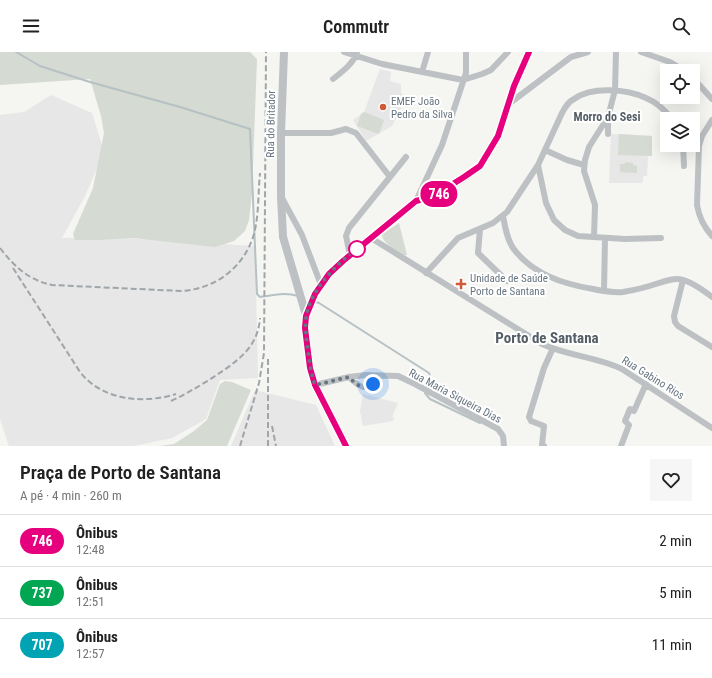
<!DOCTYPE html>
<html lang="pt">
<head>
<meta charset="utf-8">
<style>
	:root { --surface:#fff; --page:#f6f6f6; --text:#222; --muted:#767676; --line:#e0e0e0 }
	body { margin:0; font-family:"Roboto Condensed",sans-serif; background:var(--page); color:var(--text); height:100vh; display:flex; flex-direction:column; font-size:15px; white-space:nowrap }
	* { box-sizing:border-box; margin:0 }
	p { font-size:13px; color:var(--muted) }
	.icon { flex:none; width:22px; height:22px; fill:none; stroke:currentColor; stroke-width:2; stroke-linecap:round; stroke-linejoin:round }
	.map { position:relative; height:394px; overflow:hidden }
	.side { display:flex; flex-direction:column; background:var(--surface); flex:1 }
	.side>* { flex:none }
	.badge { padding:0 8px; border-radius:13px; font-size:14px; line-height:26px }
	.fabs { position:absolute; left:660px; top:12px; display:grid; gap:8px }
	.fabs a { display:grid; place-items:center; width:40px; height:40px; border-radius:0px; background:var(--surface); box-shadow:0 4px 16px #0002; font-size:20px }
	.you { position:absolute; width:20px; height:20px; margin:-10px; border:3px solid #fff; border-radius:50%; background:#1a73e8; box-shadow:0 0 0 6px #1a73e833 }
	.map>.badge { position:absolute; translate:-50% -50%; box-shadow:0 0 0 2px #fff }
	.round { display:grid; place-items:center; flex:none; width:42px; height:42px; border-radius:0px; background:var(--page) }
	.headline { display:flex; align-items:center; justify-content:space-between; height:68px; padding:0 20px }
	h1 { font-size:19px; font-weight:600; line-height:30px }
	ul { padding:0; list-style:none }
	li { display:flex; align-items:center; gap:12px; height:52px; padding:0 20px; border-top:1px solid var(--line) }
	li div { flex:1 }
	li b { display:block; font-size:15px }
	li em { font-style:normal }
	li .badge { min-width:44px; font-weight:700; text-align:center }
	header { display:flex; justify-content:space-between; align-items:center; height:52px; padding:0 20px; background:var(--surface); font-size:18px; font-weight:600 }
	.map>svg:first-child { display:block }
	.built { fill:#e6e7e6 }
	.green { fill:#d5dad2 }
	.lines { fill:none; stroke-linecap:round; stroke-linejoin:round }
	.stream { stroke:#b6c1c4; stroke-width:2 }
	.minor { stroke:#bdc1c4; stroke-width:6 }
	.tertiary { stroke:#bdc1c4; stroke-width:8 }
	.rail { stroke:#9fa5a9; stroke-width:2; stroke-dasharray:6 3; stroke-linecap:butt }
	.line-casing { stroke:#fff; stroke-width:9 }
	.line { stroke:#e6007e; stroke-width:6 }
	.walk { stroke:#677580; stroke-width:4; stroke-dasharray:0 7.2 }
	.poi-dot { fill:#d05a37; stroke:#fff; stroke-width:1.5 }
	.stop-dot { fill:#fff; stroke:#e6007e; stroke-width:2 }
	.labels { text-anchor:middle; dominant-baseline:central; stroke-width:4; stroke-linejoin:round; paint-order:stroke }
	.poi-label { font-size:11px; fill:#677580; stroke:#fff; text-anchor:start }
	.street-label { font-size:11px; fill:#677580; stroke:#fff }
	.neighbourhood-label { font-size:12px; font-weight:bold; fill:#545e66; stroke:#fff }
	.district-label { font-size:15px; font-weight:bold; fill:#545e66; stroke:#fff }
</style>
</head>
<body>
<header><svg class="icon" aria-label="menu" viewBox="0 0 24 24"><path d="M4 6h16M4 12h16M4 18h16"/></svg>Commutr<svg class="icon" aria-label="search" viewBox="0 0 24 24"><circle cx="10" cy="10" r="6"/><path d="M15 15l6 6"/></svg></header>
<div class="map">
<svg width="712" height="394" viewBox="0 0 712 394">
	<rect width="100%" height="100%" fill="#f5f5f2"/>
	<path class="built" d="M380,17L391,20L390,29L401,32V41L405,43L402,49L404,50L392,74L366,89L353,68L364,60Z
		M51,43L92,61L104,100L85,144L62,186L108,185L255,194L258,326L220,328L206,367L172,386L134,394H9L0,367V63L24,60Z
		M611,82L652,84V104H648L647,124H643V130H642V131H609Z
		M255,338L316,353L335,394H231Z
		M363,342L398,351L392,365H394L393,369L363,374L360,359Z"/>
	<path class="green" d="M0,0H250L257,7L252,141L249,168L245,179L234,189L215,195L133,186L98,188H75L73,182L93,136L104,81L101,64L90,27L0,33Z
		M364,60L384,68L379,82L357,74L361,62Z
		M619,82L652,84V104L618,103Z
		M625,110L633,111V113L637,114V121L620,120V112H625Z
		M399,171L407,203H404C397,198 382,192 382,182Z
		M225,329L232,330L251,338L227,394H160L174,392L194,379L207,368L220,332Z"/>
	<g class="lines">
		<path class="stream" d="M16,0L40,14L90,30L180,55L250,77L257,242L260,245C272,243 286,240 298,244
			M313,249L319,251L429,321L430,324L425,341L430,347L480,371"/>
		<path class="minor" d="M344,0L382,12L463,28L482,22L491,18L508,0
			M641,0L670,10L685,19
			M422,20L428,0
			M693,26L712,47
			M333,27C342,20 354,11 357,0
			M510,51L571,5L588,0
			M712,68L702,84L699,94L697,153C699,165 704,175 712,184
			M281,81H331L346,77L356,81L390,125
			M608,82V65L615,38L616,0
			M693,84H702
			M683,93L684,114
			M545,98L567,108L584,113
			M538,113L546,151L554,168L565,178L578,184L625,187L661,186
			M282,146L302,183L321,233
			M416,149L442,93L466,21V0
			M503,164C505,175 507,187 513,196C532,222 563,232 593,237C603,239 613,241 623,240C636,238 647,235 659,231C665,229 671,227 677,227C688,227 703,238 712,245
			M480,177L478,201L507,229
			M594,185L595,153L584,119L585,108L589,95L608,65
			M371,186L542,292C568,304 597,305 622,317L712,376
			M350,203L346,184L349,176L406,105
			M426,221L458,186L493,171L507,160L538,113L562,61C565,55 568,50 574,47C592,34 627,37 646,46C656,50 665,58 672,67
			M683,228L674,264L675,270L678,274L712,295
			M604,239L605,186
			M349,325C360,336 368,341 377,324
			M315,333L349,325L366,323L398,324L415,332L498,377L503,384L504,394
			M544,394L542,393L544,374L531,369L529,365L544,316L553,296
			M621,394L629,373L625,369L630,357L634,359L646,332"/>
		<path class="tertiary" d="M284,0L281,81V145L283,185L306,263
			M346,394L315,333L310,316L305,276L306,263L315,242L329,222L343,209L416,149L434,144L465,125L480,114L498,84L514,34L529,0"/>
		<path class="rail" d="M0,196C14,214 28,228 52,233L181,239C215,237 244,216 254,182C259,163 258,141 260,121
			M13,216L80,320C103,349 143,352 176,342
			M171,349C184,343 196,336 209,328C233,312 258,298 260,266
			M272,374L276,394
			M240,394L259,331L264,301L266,0
			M268,394V304"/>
	</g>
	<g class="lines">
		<defs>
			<path id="line" d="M346,394L315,333L310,316L305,276L306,264L315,242L329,222L343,209L416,149L434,144L464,125L480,114L498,84L514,34L529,0"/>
		</defs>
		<use href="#line" class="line-casing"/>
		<use href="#line" class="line"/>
		<path class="walk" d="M357,197L359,195C337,212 310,237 306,266C305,276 306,286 308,297C309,309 311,321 315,333L349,325C356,332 363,340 373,332"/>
	</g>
	<g class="poi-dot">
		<circle cx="383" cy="55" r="4"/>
		<path d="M459 226h4v4h4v4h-4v4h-4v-4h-4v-4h4z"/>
	</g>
	<circle class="stop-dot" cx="357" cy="197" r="8"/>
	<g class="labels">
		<g class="poi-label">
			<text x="391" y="49">EMEF João<tspan x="391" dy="13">Pedro da Silva</tspan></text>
			<text x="470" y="226">Unidade de Saúde<tspan x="470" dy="13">Porto de Santana</tspan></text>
		</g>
		<g class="street-label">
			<text transform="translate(271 72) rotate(-89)">Rua do Britador</text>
			<text transform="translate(653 326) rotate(32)">Rua Gabino Rios</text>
			<text transform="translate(455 344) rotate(28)">Rua Maria Siqueira Dias</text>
		</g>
		<g class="neighbourhood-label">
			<text x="607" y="65">Morro do Sesi</text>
		</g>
		<g class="district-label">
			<text x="547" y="286">Porto de Santana</text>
		</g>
	</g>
</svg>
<div class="fabs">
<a><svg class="icon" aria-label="locate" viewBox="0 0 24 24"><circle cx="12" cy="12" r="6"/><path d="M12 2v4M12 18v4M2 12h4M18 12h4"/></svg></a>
<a><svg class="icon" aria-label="layers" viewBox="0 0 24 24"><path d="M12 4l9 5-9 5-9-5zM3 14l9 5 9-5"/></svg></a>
</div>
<div class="you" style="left:373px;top:332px"></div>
<b class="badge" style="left:439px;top:142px;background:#e6007e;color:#fff">746</b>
</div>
<section class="side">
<div class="headline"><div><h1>Praça de Porto de Santana</h1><p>A pé · 4 min · 260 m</p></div><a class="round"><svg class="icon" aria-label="heart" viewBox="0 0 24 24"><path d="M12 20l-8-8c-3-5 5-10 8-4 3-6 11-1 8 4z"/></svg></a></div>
<ul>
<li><span class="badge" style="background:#e6007e;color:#fff">746</span><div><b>Ônibus</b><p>12:48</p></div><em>2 min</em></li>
<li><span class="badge" style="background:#00a651;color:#fff">737</span><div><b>Ônibus</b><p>12:51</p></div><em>5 min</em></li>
<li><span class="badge" style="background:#00a3b4;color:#fff">707</span><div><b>Ônibus</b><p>12:57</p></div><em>11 min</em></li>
</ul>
</section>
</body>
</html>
